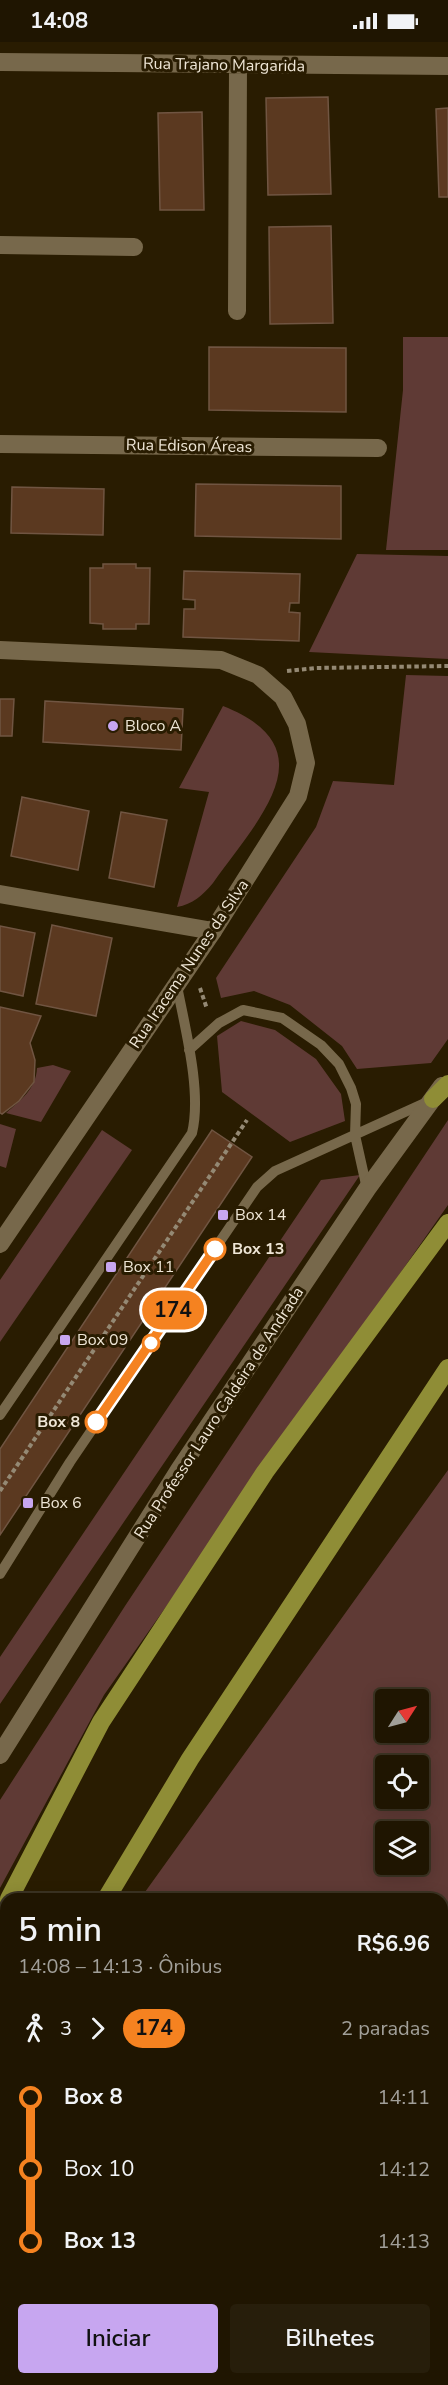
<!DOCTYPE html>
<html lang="pt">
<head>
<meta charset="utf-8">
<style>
	:root { --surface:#1f1501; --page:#271e0b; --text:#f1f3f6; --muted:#a19f99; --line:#3c3423; --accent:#c7a6f0 }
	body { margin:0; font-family:"Nunito Sans",sans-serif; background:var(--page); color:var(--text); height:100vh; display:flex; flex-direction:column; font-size:22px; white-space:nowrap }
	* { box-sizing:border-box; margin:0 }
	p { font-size:20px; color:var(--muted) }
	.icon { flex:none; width:33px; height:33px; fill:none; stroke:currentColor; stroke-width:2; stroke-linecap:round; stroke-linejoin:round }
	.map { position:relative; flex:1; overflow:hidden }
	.sheet { position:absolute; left:0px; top:1851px; width:448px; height:492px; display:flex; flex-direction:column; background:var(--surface); border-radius:18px 18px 0 0; box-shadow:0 3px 15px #0003,0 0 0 2px var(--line) }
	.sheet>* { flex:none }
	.badge { padding:0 12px; border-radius:20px; font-size:21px; line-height:39px }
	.needle { width:39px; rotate:54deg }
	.controls { position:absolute; left:375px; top:1647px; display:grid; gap:12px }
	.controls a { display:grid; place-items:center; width:54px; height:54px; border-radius:6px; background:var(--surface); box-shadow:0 3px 15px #0003,0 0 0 2px var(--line); font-size:30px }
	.map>.badge { position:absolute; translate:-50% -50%; box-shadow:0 0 0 3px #fff }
	.legs { display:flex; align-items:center; gap:9px; height:66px; padding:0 18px; font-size:20px }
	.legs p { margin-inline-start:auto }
	.head { display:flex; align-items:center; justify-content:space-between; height:102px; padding:0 18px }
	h1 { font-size:33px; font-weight:600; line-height:45px }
	.button { display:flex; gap:12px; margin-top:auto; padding:12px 18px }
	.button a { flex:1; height:69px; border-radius:6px; background:var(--accent); color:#111; font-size:24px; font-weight:600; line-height:69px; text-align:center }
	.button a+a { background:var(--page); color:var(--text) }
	ul { padding:0 18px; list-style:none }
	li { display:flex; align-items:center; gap:21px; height:72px; font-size:22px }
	li i { display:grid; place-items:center; width:9px; height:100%; margin:0 8px; background:currentColor }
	li i::after { content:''; width:15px; height:15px; margin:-8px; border:4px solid; border-radius:50%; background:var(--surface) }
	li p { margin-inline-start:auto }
	li:first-child i { background:linear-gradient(#0000 50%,currentColor 0) }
	li:last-child i { background:linear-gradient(currentColor 50%,#0000 0) }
	.status { display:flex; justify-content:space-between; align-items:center; height:42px; padding:0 30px; background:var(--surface); direction:ltr }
	.status svg { height:16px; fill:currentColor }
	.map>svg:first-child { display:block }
	.green { fill:#5f3a35; fill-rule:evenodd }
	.building { fill:#5b3920; stroke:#705542; stroke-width:1.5 }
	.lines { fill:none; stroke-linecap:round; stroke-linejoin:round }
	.path { stroke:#948974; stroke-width:4; stroke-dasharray:4.5 3; stroke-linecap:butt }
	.lane { stroke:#77684b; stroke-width:10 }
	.street { stroke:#77684b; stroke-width:18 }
	.secondary { stroke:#77684b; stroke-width:18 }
	.primary { stroke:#8f8d36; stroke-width:18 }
	.line-1-casing { stroke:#fff; stroke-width:14 }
	.line-1 { stroke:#f58220; stroke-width:9 }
	.poi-dot { fill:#c7a6f0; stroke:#291c01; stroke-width:2 }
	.stop-1-dot { fill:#fff; stroke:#f58220; stroke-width:3 }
	.labels { text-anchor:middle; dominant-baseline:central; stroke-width:6; stroke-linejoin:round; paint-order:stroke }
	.street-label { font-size:16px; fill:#efe6d6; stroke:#291c01 }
	.poi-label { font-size:16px; fill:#efe6d6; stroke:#291c01; text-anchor:start }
	.stop-label { font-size:16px; font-weight:bold; fill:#efe6d6; stroke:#291c01; text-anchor:start }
</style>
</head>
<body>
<div class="status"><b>14:08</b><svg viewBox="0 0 49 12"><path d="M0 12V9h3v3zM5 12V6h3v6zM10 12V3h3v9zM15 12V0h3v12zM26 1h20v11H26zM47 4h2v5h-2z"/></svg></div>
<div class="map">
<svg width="448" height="2343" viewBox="0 0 448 2343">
	<rect width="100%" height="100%" fill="#291c01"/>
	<path class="green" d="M403,295H448V508H386L403,348Z
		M357,512L448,514V617L309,610Z
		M406,633L448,634V997L431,1021L357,1027L342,1004L290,963L254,949L221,956L216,936L316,785L333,739L394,743Z
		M223,664C332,707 256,779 213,841C202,854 193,862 177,865L209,750L179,746Z
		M241,979L275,988L316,1017L341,1052L345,1079L290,1100L222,1050L217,994Z
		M53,1023L71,1029L41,1080L6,1071C21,1058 36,1047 37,1026Z
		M448,1078V1163L104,1653L0,1846V1758L125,1564Z
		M0,1082L16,1087L6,1126L0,1124Z
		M102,1088L132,1108L0,1300V1238Z
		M360,1133L0,1662V1615L321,1138Z
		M448,1428V2343H0V2198L6,2183V2337H442V1857H140ZM386,1658H418V1690H386ZM386,1724H418V1756H386ZM386,1790H418V1822H386Z"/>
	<path class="building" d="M328,55L331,152L268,153L266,56Z
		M448,66V155H439L436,67Z
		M202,70L204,168H160L158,71Z
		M331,184L333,281L270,282L269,185Z
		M209,305L346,306V370L209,368Z
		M196,442L341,444V497L195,494Z
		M12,445L104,447L103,493L11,491Z
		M103,522H136V526H150L149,582H136V587H103V582L90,581V526H103Z
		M184,529L300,532L299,561H290L289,570L300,571L299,599L183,595L184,567H195V558L183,557Z
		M0,657H14L12,694H0Z
		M45,659L183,667L181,708L43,700Z
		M22,755L89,769L78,828L11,814Z
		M121,770L167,778L154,845L109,836Z
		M52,883L112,896L96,974L36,962Z
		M0,884L35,891L23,954L0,949Z
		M0,965L41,974L30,1001L35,1018L34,1040L19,1059L2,1072L0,1071Z
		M212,1088L252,1115L0,1493V1407Z"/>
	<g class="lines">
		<path class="path" d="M287,629L316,626L448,624
			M200,946L207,967
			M0,1449L247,1078
			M0,2091L6,2078"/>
		<path class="lane" d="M189,1008L219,981L243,968L282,976L321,1003L339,1022L351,1046L356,1062L355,1093L367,1147
			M0,1373L192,1091C202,1050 185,986 177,944
			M0,1532L70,1420L257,1145L275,1129L427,1060"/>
		<path class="street" d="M0,20L448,24
			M0,203L134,205
			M237,269L238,23
			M0,402L378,406
			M0,852L213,889"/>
		<path class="secondary" d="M0,608L221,618L258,633L283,655L297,682L306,721L298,754L213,889L0,1202
			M0,1713L179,1428L367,1147L442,1044"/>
		<path class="primary" d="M433,1057L448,1042
			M9,1857L101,1680L265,1430L448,1181
			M106,1857L190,1717L448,1326
			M0,1875L6,1864
			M0,1966L6,1964
			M0,2049L6,2035"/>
	</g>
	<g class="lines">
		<defs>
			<path id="line-1" d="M96,1380L215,1207"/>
		</defs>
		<use href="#line-1" class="line-1-casing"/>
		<use href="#line-1" class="line-1"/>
	</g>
	<g class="poi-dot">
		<circle cx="113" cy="684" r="6"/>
		<rect x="217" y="1167" width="12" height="12" rx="3"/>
		<rect x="105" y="1219" width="12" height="12" rx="3"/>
		<rect x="59" y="1292" width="12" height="12" rx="3"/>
		<rect x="22" y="1455" width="12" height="12" rx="3"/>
	</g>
	<g class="stop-1-dot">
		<circle cx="215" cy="1207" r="10"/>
		<circle cx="151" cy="1301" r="8"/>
		<circle cx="96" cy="1380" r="10"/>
	</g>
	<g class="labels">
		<g class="street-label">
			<text transform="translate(224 23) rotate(1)">Rua Trajano Margarida</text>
			<text transform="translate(189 404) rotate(1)">Rua Edison Áreas</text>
			<text transform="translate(189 922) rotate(-56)">Rua Iracema Nunes da Silva</text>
			<text transform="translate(219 1371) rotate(-57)">Rua Professor Lauro Caldeira de Andrada</text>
		</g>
		<g class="poi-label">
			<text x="125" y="684">Bloco A</text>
			<text x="235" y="1173">Box 14</text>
			<text x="123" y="1225">Box 11</text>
			<text x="77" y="1298">Box 09</text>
			<text x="40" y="1461">Box 6</text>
		</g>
		<g class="stop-label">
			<text x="232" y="1207">Box 13</text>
			<text x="80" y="1380" text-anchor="end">Box 8</text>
		</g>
	</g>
</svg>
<div class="controls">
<a><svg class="needle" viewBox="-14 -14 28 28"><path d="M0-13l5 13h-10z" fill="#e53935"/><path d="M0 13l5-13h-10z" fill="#a19f99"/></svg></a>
<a><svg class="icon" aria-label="locate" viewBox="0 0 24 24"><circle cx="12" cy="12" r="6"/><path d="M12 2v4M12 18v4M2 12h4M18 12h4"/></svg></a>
<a><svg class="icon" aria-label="layers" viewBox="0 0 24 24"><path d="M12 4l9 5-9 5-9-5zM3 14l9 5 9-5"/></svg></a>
</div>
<b class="badge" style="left:173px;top:1268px;background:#f58220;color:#111">174</b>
<section class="sheet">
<div class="head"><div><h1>5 min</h1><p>14:08 – 14:13 · Ônibus</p></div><b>R$6.96</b></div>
<div class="legs"><svg class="icon" aria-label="walk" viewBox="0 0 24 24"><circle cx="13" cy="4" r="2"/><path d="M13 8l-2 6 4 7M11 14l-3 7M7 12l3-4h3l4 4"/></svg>3<svg class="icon" aria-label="forward" viewBox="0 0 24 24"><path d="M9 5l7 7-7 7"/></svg><b class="badge" style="background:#f58220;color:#111">174</b><p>2 paradas</p></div>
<ul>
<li><i style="color:#f58220"></i><b>Box 8</b><p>14:11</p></li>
<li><i style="color:#f58220"></i><span>Box 10</span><p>14:12</p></li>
<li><i style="color:#f58220"></i><b>Box 13</b><p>14:13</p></li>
</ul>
<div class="button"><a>Iniciar</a><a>Bilhetes</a></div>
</section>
</div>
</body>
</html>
